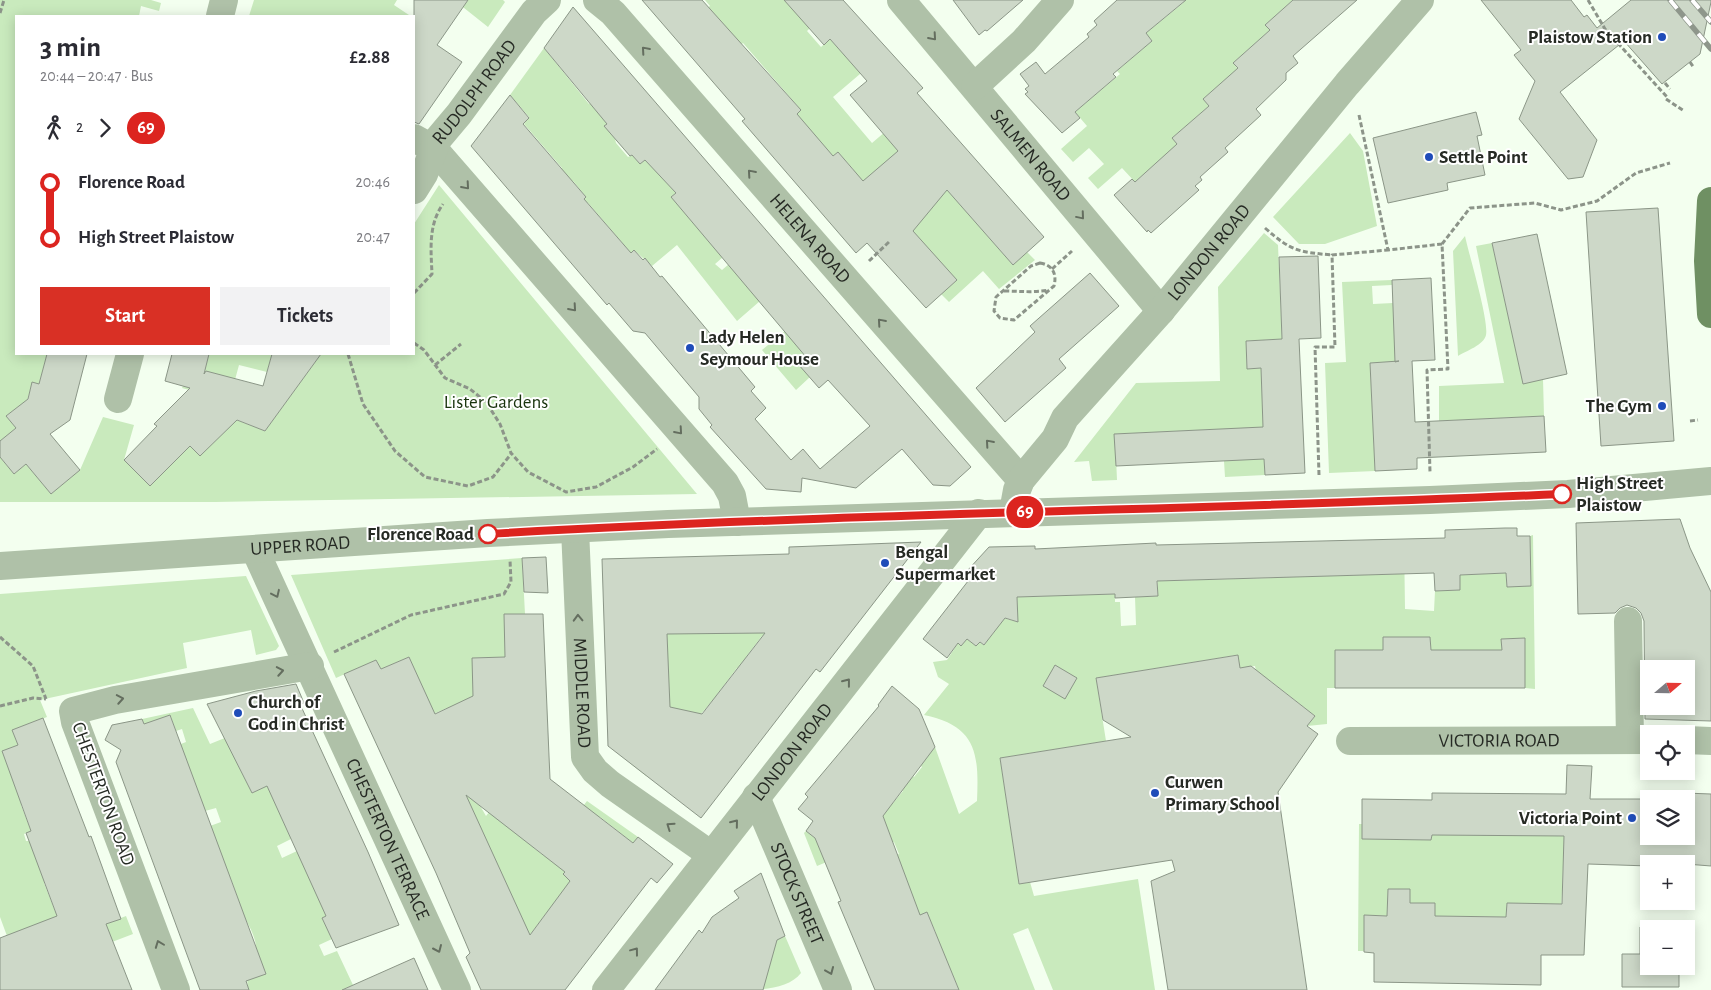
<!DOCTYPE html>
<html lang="en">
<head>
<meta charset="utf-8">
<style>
	:root { --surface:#fff; --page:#f2f2f3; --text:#2b2b33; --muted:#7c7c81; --accent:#d93025 }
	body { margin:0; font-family:"Alegreya Sans",sans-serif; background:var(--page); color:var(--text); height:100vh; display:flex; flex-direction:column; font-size:19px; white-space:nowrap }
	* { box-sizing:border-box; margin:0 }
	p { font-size:16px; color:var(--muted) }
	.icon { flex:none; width:28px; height:28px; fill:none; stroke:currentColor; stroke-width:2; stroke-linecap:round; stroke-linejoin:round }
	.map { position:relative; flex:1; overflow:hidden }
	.sheet { position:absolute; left:15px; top:15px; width:400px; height:340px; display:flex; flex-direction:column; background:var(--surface); border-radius:0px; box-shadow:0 2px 12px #0003 }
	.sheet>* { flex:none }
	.badge { padding:0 10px; border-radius:16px; font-size:18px; line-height:32px }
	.needle { width:32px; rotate:70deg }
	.buttons { position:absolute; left:1640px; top:660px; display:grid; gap:10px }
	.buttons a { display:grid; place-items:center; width:55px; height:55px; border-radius:0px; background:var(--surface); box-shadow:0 2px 12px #0003; font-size:25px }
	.map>.badge { position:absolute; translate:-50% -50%; box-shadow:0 0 0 2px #fff }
	.legs { display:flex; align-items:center; gap:8px; height:55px; padding:0 25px; font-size:16px }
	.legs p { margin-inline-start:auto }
	.headline { display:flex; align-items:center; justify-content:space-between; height:85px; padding:0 25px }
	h1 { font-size:28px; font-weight:700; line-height:38px }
	.button { display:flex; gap:10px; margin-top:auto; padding:10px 25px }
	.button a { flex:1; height:58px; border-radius:0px; background:var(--accent); color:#fff; font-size:20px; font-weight:700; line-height:58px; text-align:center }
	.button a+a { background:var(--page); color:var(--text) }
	ul { padding:0 25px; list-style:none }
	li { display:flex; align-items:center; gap:18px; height:55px; font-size:19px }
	li i { display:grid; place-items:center; width:8px; height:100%; margin:0 6px; background:currentColor }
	li i::after { content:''; width:12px; height:12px; margin:-6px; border:4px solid; border-radius:50%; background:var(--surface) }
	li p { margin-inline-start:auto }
	li:first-child i { background:linear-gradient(#0000 50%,currentColor 0) }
	li:last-child i { background:linear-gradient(currentColor 50%,#0000 0) }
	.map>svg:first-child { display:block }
	.green { fill:#c9eabd }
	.building { fill:#cdd8c8; stroke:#8b9687; fill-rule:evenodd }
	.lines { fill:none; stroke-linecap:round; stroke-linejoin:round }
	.path { stroke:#8c9489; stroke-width:3; stroke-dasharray:5 2.5; stroke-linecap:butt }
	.minor { stroke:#afc1a8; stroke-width:28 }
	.major { stroke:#6f9063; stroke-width:28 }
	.rail-casing { stroke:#8e968b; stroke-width:5.5 }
	.rail { stroke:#fff; stroke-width:4; stroke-dasharray:11; stroke-linecap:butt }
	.oneway { stroke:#646e5f }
	.line-1-casing { stroke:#fff; stroke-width:11 }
	.line-1 { stroke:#dc241f; stroke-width:8 }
	.poi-dot { fill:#1f4cb9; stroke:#fff; stroke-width:2 }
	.stop-1-dot { fill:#fff; stroke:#dc241f; stroke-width:2.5 }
	.labels { text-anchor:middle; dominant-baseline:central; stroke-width:4; stroke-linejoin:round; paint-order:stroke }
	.poi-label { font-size:19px; font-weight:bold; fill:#262a24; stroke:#fff; text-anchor:start }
	.street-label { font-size:19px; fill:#262a24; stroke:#fff }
	.park-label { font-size:19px; fill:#19340d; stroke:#fff }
	.stop-label { font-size:19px; font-weight:bold; fill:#262a24; stroke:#fff; text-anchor:start }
</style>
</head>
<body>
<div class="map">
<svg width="1711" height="990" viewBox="0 0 1711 990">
	<rect width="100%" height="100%" fill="#f3ffef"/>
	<path class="green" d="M0,0H151L161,3L159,11L141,6L139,16H16V354H47L39,384L32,383L26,405L18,407L6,416L16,428L0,444Z
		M254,0H397L394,5L409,15L249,16Z
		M454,0H503L505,2L488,27Z
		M705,0H784L816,22L807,31L821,47L830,39L851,62L877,39L887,51L833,97L872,143L906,114L943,185L1013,265L1027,252L1035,260L999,289L983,271L949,302L941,294L957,280L858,185L853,169L838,152L824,164L788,122L801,110L743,43L729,55L700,14L710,6Z
		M1181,0H1293L1265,25L1270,30L1233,63L1238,69L1203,99L1209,106L1172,138L1178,145L1135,182L1122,168L1098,189L1088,178L1104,164L1089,148L1073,162L1061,149L1087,126L1075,112L1120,74L1117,71L1152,41L1146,33L1183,3Z
		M544,48L589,104L604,92L616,143L628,157L632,155L640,164L655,152V170L676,193L671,197L685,212L737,245L715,264L722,270L729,264L767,295L737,321L677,245L652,266L635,251L631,253L588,203L571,210L586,197L573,181L571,183L559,170L562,168L524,124L529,117L510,95Z
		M1350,133L1363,151L1377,226L1325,244H1299L1273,217Z
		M439,185L697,494L215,502H0V453L3,461L14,474L26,464L51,494L80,470L103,417L134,425L124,460L150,486L190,446L200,456L213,443L176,410L180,398L265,431L321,354H414V224Z
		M1264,233L1278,245L1282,339L1246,341L1247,369L1261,368L1265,475L1225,477L1222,429L1115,434L1117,480L1092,481L1089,461L1074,462L1136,383L1220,381L1218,287Z
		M1465,236C1469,255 1489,320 1486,335C1484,345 1466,351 1458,356L1453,251Z
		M1492,243L1523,383L1543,379L1544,416L1439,421V386L1504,383L1476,246Z
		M1392,280V285L1372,286L1373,304L1393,303L1396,362L1370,363L1375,471L1329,473L1325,363L1346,362L1342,282Z
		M792,325L806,357L798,364L810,377L796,390L762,350Z
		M209,354H272L267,372L239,365L230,398L215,397L182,388L183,386L212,394L216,377L204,374Z
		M1533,535L1535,689L1525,688V638L1502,639V650H1431L1430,637H1383V650H1335V688H1327V724L1307,726L1315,716L1268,679L1260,692L1255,666L1240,668L1237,655L1096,678L1106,741L1000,758L1019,884L1030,882L1034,896L1138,879L1155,990H1053L1028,928L1013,934L1035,990H952L958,987L952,973L929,982L923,939L936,933L927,913L892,927L894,856L899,854L894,842L880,848L877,841L817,866L804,833L806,831L823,844L886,797L893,803L903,791L874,768L885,755L914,777L922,767L920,765L935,747L959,814L977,801C979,754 977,726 924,715L949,684L938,677L933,662L947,660L958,643L961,645L967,639L976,646L979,642L984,645L995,631L985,613L1018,622L1017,597L1115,594V602H1120L1121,626L1136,625L1135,597L1158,596L1157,563L1161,581L1274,578V559L1284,577L1396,574L1404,539L1405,609L1434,611L1435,591L1460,590V575L1506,573L1507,587L1531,586L1530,536Z
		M522,558L525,614L504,615L507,657L473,658L474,688L467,783L486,816L497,802L551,827L534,848L544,856L587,801L638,837L633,843L600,817L591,828L590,900L547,912L523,944L461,844L453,722L447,708L431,715L409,657L381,669L376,660L336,678L291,575Z
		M246,576L279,646L276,650L256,655L251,630L183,643L187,668L40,700L47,717L12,730L18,745L2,751L16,787L36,799L21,805L31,831L24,834L26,841H29L62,876L44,883L55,911L76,903L65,939L126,916L133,934L112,942L7,936L0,917V594Z
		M763,617L784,653L762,636L746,657L767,675L759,685L737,668L716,696L734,718L712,701C691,727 665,748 646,776L630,763L645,744L670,707L639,642L605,643L604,621Z
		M193,708L210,744L242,731L238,765L252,793L292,774L279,811L291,839L277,846L282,858L297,851L352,904L322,918L332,939L319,945L324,956L337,951L353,985L342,990H249C243,974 255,964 256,948C256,935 245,918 238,908L241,907L231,879L205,888L185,835L221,822L216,808L205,811L155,754L186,742L182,729L176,731L171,717L145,726L142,719Z
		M1566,797L1560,937L1531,904L1507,903L1506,917L1435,916V903H1410V889H1388L1387,916L1364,915V951H1358L1359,824H1362V839L1431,840L1432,835Z
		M785,936L801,973C788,990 758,990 735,990L774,941Z"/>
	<path class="building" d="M414,0H468L437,45L462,62L419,124L414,122Z
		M642,0H702L801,110L797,114L833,156L838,152L863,181L898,151L850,95L867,81L830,39L824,45L784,0H843L923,88L917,93L1044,237L1013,265L947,190L913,231L957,280L926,308L867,243L856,253L742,121L745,119Z
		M953,0H1023L987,31L985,30L979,35Z
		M1117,0H1186L1146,33L1152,41L1113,74L1116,77L1075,112L1080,118L1062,133L1025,94L1028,92L1025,89L1029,86L1020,74L1036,62L1045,74L1089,37L1087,34L1097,25L1094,21Z
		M1293,0H1357L1293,56L1298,63L1286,73V80L1256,109L1261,115L1225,148L1228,152L1200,177L1202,180L1195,186L1199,190L1151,233L1148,230L1147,232L1114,195L1132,179L1135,182L1177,144L1172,138L1209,106L1203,99L1238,68L1233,63L1270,30L1265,25Z
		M1481,0H1571L1584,17L1587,15L1597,28L1631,0H1711V2L1700,54L1662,84L1624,41L1560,92L1597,140L1583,177L1568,179L1519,119L1535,81L1514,55L1521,50Z
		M573,7L971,467L950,486L933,485L902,449L856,488L802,478L801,492L766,489L710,427L712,425L699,409V397L645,333L633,331L609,303L607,305L471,146L510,95L529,118L523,124L586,197L584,199L631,253L634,250L643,260L645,258L660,277L662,276L755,387L751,391L766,408L755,419L791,460L803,449L820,469L870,426L828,380L819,388L798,364L806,357L671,197L676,193L645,160L640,164L632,155L630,156L604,126L607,124L544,48Z
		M1476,112L1482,135L1477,136L1485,175L1447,183L1448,190L1388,203L1373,138Z
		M1658,208L1674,441L1601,446L1586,212Z
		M1537,234L1567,374L1523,384L1492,243Z
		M1318,256L1321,338L1299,339L1305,473L1265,475L1264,459L1116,466L1114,434L1263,427L1261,368L1247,369L1246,341L1282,339L1279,257Z
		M1090,273L1119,306L1059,359L1066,368L1005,422L976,388L1035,332L1030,326Z
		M1431,278L1435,360L1412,361L1415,422L1544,416L1546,452L1417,458V469L1375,471L1370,363L1399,361L1395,362L1392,280Z
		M47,354H87L70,420L50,434L80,470L51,494L26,464L14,474L0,457V441L16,428L6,416L28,399L32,382L39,384Z
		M172,354H209L204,374L206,371L263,386L272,354H321L265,431L237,420L200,456L190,446L150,486L124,460L157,426L154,424L190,388L165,381Z
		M1680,519L1690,548L1711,592V721L1645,719L1644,621L1641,613L1636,608L1627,605L1620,608L1615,613L1578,614L1576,523ZM1649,669H1686V706H1649Z
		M1505,528H1517V536H1530L1531,586L1507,587L1506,573L1460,575V590L1435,591L1434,573L1157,581L1158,596L1115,598V594L1017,597L1018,622L1005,618L984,645L980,642L976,646L967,639L961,646L958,643L947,658L923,639L972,576L967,571L989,547L1035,546V549L1156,543V545L1445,538V530Z
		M921,542L820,672L816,669L701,818L608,746L602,559L789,554V547ZM765,633L702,714L670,707L667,634Z
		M546,557L548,593L524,592L522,558Z
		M504,614H543L550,779L633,843L638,837L673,864L657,883L651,878L565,990H481L466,957L470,953L436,873L344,674L376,660L381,669L409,657L435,714L473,696L472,658L505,657ZM466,795L565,872L563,874L570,881L530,935Z
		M1383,637H1430L1431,650H1502L1501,639L1525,638V688H1335V650H1383Z
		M1238,655L1240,668L1251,666L1315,716L1307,726L1318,734L1278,792L1307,990H1168L1151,881L1175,871L1172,860L1019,884L1000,758L1131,737L1103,720L1096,678Z
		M1055,665L1077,678L1065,699L1043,686Z
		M296,684L304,703L300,704L368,852L399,925L336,948L322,918L326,916L267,786L252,793L207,704L256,691Z
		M892,686L919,709L935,747L883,816L920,915L927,912L959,990H875L838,902L841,901L815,838L806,831L813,821L798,809L808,797L805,794L879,706L878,705Z
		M170,715L266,974L246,981L249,990H200L116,762L121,750L105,740L112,725L142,719L144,724Z
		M43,718L89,837L91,836L121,919L106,924L132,990H0V938L57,916L26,833L31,831L2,751L18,745L12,730Z
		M1567,765L1592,766L1590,799H1649V836H1686V799H1658V792L1711,794V866L1686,864H1649V866L1588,864L1584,955H1541V985L1374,982V953L1364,952V915L1387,916L1388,889H1410V903H1435V916L1506,917L1507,903L1562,904L1564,836L1432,835L1431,840L1362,839V799L1432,800V793L1566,794Z
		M761,873L785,936L777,940L763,990H655L699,930L702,933L712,917L739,898L734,891Z
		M1640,927H1679L1649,929V966H1679V987H1622V954H1640Z
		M414,958L428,990H342Z"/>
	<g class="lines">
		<path class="path" d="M1588,0L1605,29L1667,97
			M0,13L4,0
			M1690,62L1694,68
			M1665,83L1670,89
			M1666,99L1684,111
			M1359,115L1388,250L1442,244L1448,369L1427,370L1430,472
			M1265,228C1291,251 1298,252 1332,255
			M1442,244L1470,208L1535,203L1561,210L1597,201L1636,173L1670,163
			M869,261L890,241
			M1040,263C1053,265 1057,274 1054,286L1014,320L1000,318L994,311L996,297L1031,266Z
			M1052,269L1072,251
			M1004,291C1020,291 1033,293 1049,290
			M414,293L432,274C431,250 428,225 443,204
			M414,343L424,350L445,378L470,389L486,402L500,424L511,453L528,472L566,492L596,487L633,467L657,449
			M348,354L363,404L395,451L425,477L468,486L493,477L511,454
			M435,365L461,344
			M1690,421L1698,420
			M1319,475L1315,347H1335L1332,255L1388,250
			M0,637L33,666L46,699
			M334,652L411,615L504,594L511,582L510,560
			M0,706L33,698L46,699"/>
		<g class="minor">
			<path id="s1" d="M597,0L613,13L1021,480"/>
			<path id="s2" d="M901,0L1161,311"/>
			<path d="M220,16L224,0"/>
			<path d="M975,86L1024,41L1060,0"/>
			<path d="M414,138L434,149L725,483L732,496L737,522"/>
			<path id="s3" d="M414,190L424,174L438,139L459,114L534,12L547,0"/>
			<path d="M118,399L130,354"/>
			<path id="s4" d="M1013,512L1017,490L1021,480L1055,439L1065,418L1161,311L1347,84L1420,0"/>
			<path id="s5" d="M575,529L585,757L595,771L610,784L710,854"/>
			<path id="s6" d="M255,550L457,990"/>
			<path id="s7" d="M0,566L488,533L668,524L1430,500L1568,494L1711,481"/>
			<path d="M1628,621L1630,740"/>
			<path d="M1686,740L1711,741"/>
			<path id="s8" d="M1350,741L1649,740"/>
			<path id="s9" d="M756,797L838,990"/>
			<path d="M176,990L75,722L73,711L115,700L310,666"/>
			<path id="s10" d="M606,990L979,513"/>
		</g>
		<path class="major" d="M1711,201L1708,261L1711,314"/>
		<defs>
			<path id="rail" d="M1670,0L1711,49
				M1692,0L1711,22"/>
		</defs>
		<use href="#rail" class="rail-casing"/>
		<use href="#rail" class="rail"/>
	</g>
	<defs><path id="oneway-chevron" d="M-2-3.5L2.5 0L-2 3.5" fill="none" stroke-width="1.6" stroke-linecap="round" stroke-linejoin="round" transform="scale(1.25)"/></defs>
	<g class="oneway">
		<use href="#oneway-chevron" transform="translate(933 37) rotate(49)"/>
		<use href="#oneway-chevron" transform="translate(645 50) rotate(-131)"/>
		<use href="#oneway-chevron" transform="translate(751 173) rotate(-131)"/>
		<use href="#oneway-chevron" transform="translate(466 186) rotate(49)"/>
		<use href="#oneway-chevron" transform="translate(1081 216) rotate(50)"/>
		<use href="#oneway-chevron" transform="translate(573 308) rotate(49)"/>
		<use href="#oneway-chevron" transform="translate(881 322) rotate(-131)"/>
		<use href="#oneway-chevron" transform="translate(679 431) rotate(49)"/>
		<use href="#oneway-chevron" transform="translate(989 443) rotate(-131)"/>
		<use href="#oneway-chevron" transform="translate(276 594) rotate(65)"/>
		<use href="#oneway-chevron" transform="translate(578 618) rotate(-92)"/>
		<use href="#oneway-chevron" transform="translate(280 671) rotate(-10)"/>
		<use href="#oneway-chevron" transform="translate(847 682) rotate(-52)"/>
		<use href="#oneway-chevron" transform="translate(120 699) rotate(-10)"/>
		<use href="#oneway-chevron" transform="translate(735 823) rotate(-51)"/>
		<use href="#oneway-chevron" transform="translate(670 826) rotate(-145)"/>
		<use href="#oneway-chevron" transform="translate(159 944) rotate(-111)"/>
		<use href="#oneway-chevron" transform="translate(438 949) rotate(66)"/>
		<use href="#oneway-chevron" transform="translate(635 951) rotate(-53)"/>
		<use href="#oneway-chevron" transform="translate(830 971) rotate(67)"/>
	</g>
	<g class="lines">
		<defs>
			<path id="line-1" d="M488,534C846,513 1204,510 1562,494"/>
		</defs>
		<use href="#line-1" class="line-1-casing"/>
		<use href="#line-1" class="line-1"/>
	</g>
	<g class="poi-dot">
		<circle cx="1662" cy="37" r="5"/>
		<circle cx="1429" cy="157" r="5"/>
		<circle cx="690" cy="348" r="5"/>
		<circle cx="1662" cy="406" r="5"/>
		<circle cx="885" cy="563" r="5"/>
		<circle cx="238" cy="713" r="5"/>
		<circle cx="1155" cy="793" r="5"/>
		<circle cx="1632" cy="818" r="5"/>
	</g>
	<g class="stop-1-dot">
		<circle cx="1562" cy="494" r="9"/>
		<circle cx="488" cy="534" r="9"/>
	</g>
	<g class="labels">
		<g class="poi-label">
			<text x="1652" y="37" text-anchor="end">Plaistow Station</text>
			<text x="1439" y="157">Settle Point</text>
			<text x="700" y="337">Lady Helen<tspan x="700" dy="22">Seymour House</tspan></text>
			<text x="1652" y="406" text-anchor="end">The Gym</text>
			<text x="895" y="552">Bengal<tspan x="895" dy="22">Supermarket</tspan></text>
			<text x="248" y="702">Church of<tspan x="248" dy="22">God in Christ</tspan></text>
			<text x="1165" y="782">Curwen<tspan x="1165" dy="22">Primary School</tspan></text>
			<text x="1622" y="818" text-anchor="end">Victoria Point</text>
		</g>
		<g class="street-label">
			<text stroke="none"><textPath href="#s3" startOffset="116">RUDOLPH ROAD</textPath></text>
			<text stroke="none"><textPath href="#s2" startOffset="202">SALMEN ROAD</textPath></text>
			<text stroke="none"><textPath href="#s1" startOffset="320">HELENA ROAD</textPath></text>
			<text stroke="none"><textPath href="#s4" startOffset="329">LONDON ROAD</textPath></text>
			<text stroke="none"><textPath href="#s7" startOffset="301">UPPER ROAD</textPath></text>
			<text stroke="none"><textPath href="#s5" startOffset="164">MIDDLE ROAD</textPath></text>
			<text stroke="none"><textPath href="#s8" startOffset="149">VICTORIA ROAD</textPath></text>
			<text stroke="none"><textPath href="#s10" startOffset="302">LONDON ROAD</textPath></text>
			<text transform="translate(103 794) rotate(70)">CHESTERTON ROAD</text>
			<text stroke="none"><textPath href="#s6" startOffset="318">CHESTERTON TERRACE</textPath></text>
			<text stroke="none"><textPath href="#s9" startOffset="105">STOCK STREET</textPath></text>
		</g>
		<g class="park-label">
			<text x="496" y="402">Lister Gardens</text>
		</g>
		<g class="stop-label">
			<text x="1576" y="483">High Street<tspan x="1576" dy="22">Plaistow</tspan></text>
			<text x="474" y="534" text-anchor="end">Florence Road</text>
		</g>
	</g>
</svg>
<div class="buttons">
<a><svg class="needle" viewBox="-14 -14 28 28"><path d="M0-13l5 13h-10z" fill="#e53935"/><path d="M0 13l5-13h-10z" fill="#7c7c81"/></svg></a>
<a><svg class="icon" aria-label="locate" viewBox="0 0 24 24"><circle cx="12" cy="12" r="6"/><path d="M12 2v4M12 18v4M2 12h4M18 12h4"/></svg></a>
<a><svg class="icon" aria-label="layers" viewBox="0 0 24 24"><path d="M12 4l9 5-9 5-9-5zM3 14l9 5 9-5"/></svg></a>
<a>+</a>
<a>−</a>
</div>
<b class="badge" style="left:1025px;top:512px;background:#dc241f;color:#fff">69</b>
<section class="sheet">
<div class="headline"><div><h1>3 min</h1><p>20:44 – 20:47 · Bus</p></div><b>£2.88</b></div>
<div class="legs"><svg class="icon" aria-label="walk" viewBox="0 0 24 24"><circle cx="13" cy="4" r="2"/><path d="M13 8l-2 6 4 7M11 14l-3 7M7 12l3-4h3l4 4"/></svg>2<svg class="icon" aria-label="forward" viewBox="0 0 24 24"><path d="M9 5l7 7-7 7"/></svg><b class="badge" style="background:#dc241f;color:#fff">69</b></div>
<ul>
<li><i style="color:#dc241f"></i><b>Florence Road</b><p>20:46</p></li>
<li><i style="color:#dc241f"></i><b>High Street Plaistow</b><p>20:47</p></li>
</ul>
<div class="button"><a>Start</a><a>Tickets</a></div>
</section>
</div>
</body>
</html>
